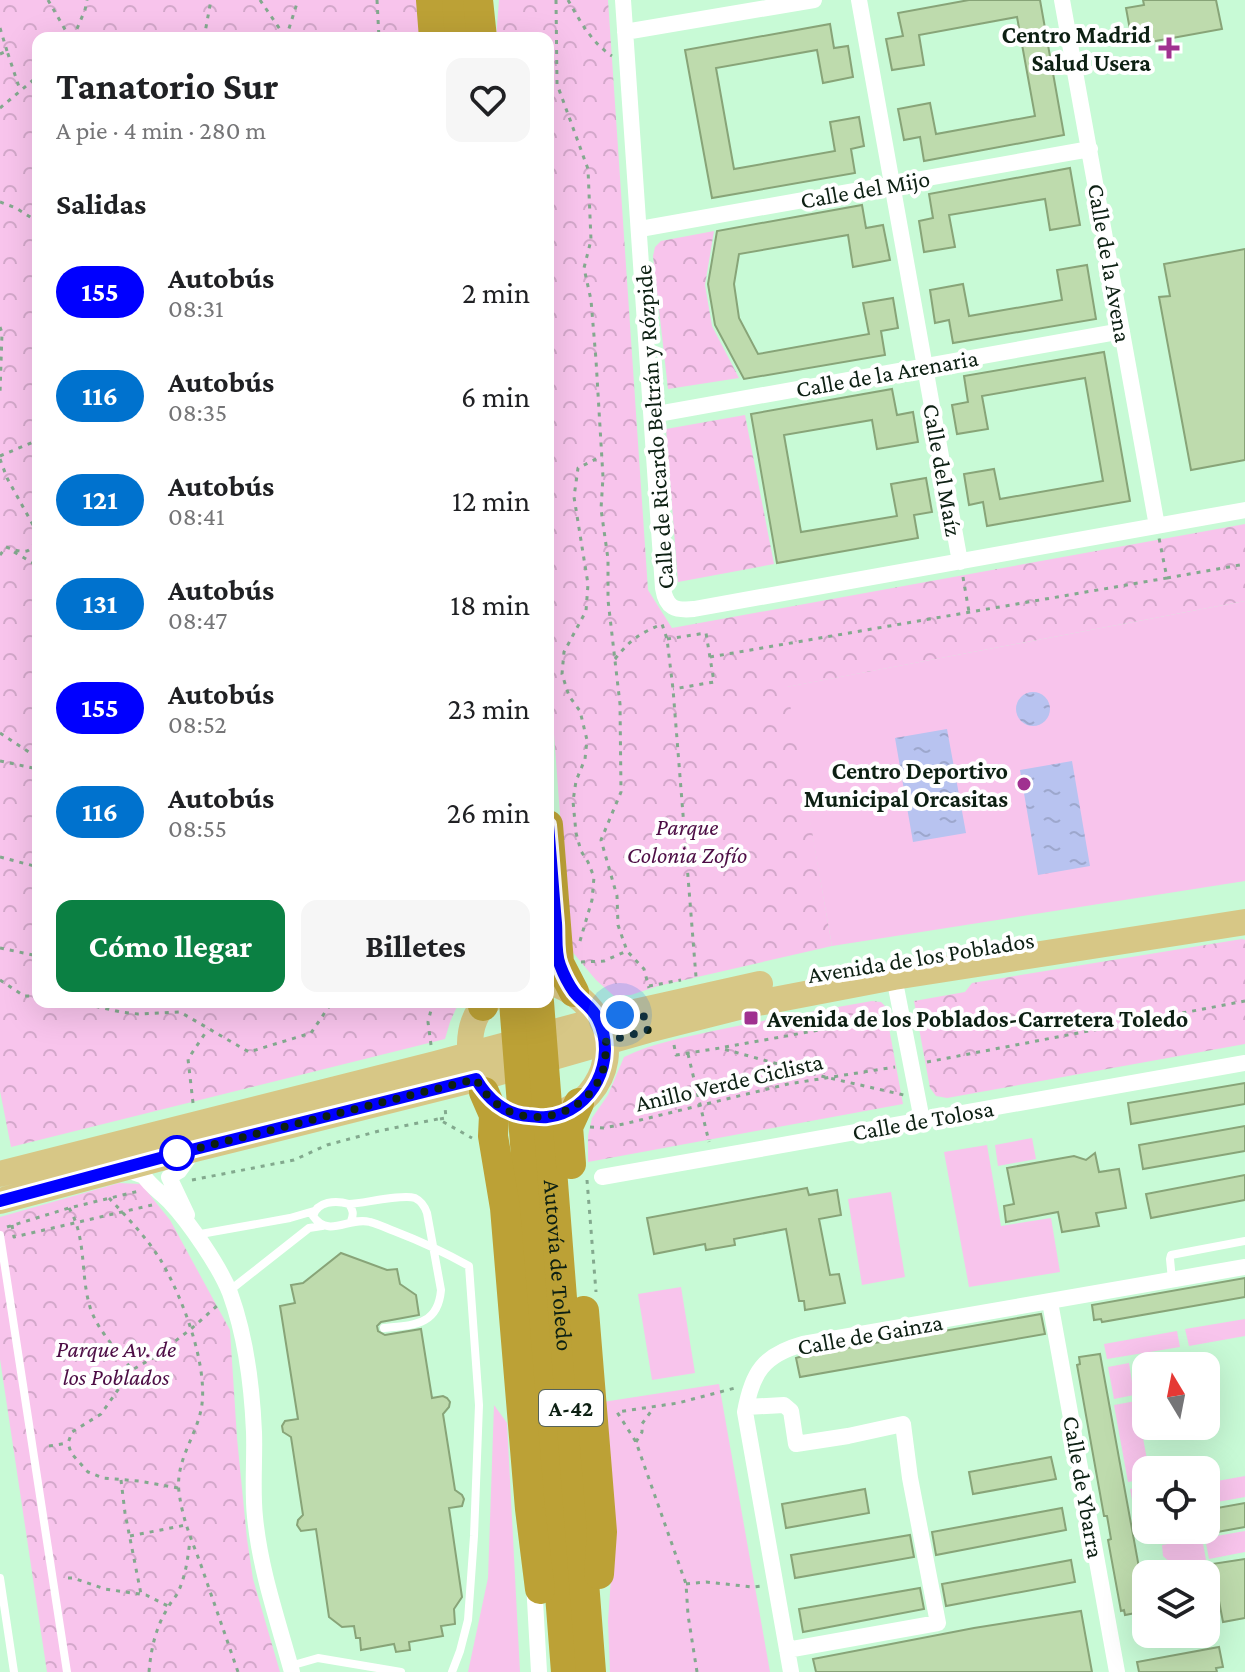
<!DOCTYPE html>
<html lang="es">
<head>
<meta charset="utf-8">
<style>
	:root { --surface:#fff; --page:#f6f6f6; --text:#202124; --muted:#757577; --accent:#0b8043 }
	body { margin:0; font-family:"Crimson Pro",serif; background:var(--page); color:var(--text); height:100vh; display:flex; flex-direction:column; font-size:30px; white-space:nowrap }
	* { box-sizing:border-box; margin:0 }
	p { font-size:26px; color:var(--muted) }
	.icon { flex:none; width:44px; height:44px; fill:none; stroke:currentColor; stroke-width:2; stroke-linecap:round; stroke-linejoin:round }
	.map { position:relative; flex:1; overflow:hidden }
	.sheet { position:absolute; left:32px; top:32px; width:522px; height:976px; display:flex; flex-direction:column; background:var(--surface); border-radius:16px; box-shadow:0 8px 32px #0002 }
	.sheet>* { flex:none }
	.badge { padding:0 16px; border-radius:26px; font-size:28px; line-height:52px }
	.needle { width:52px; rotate:350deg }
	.buttons { position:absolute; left:1132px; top:1352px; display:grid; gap:16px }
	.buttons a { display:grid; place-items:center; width:88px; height:88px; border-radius:16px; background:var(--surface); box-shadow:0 8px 32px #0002; font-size:40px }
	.you { position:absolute; width:40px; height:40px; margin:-20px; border:6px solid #fff; border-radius:50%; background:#1a73e8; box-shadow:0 0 0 12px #1a73e833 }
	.map>.badge { position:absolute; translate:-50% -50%; box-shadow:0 0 0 4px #fff }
	h2 { padding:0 24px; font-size:30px; line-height:72px }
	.round { display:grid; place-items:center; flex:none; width:84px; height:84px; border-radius:16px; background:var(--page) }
	.summary { display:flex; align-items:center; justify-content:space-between; height:136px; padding:0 24px }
	h1 { font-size:38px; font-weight:700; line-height:60px }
	.cta { display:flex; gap:16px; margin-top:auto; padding:16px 24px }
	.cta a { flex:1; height:92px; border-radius:16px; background:var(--accent); color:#fff; font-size:32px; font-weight:700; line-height:92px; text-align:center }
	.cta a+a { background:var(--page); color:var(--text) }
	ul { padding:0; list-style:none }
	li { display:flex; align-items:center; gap:24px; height:104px; padding:0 24px }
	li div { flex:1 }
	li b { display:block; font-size:30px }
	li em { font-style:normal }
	li .badge { min-width:88px; font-weight:700; text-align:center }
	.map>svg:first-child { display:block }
	.grass { fill:#f8c4ec }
	.park { fill:url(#park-crowns) }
	.water { fill:url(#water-ripples) }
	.building { fill:#bedbad; stroke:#88a478; stroke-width:2 }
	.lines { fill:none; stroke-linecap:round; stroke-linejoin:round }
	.path { stroke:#83a98e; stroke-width:3; stroke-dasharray:4 6; stroke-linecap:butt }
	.lane { stroke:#fff; stroke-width:8 }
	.street { stroke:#fff; stroke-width:16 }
	.primary { stroke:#d7c786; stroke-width:26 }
	.highway { stroke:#bca136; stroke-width:30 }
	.line-casing { stroke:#fff; stroke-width:18 }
	.line { stroke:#00f; stroke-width:12 }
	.walk { stroke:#0d2013; stroke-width:8; stroke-dasharray:0 14.4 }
	.poi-dot { fill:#a03190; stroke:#fff; stroke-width:3 }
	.stop-dot { fill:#fff; stroke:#00f; stroke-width:4 }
	.labels { text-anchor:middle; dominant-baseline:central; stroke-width:8; stroke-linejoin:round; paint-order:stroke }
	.shield { fill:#fff; stroke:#56635a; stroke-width:2 }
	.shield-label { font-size:22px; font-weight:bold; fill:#0d2013 }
	.poi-label { font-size:24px; font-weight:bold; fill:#0d2013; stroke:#fff; text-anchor:end }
	.street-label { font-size:24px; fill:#0d2013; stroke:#fff }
	.park-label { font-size:24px; font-style:italic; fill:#4d0d45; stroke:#fff }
</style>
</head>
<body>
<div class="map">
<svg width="1245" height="1672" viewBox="0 0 1245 1672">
	<defs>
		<pattern id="park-crowns" width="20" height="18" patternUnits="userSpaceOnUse" patternTransform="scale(2)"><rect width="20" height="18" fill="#f8c4ec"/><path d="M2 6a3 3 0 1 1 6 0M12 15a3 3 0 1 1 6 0" fill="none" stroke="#d3a8ca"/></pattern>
		<pattern id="water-ripples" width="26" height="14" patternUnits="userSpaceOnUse" patternTransform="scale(2)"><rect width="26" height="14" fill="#b8c3f0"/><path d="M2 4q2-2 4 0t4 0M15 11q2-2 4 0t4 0" fill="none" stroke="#9da7cd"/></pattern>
	</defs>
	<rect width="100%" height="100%" fill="#c8fad6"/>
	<path class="grass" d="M1245,601V881L832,946L786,687Z
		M1032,1138L1036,1159L998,1166L995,1145Z
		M987,1145L1001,1226L1051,1218L1060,1272L969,1287L944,1152Z
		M891,1192L905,1277L862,1285L848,1199Z
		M681,1287L695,1373L652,1380L638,1294Z
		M1245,1319V1336L1189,1346L1185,1329Z
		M1177,1331L1180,1347L1107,1359L1104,1344Z
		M1129,1363L1134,1395L1114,1399L1108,1367Z
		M719,1384L770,1672H610L608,1621L614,1535L603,1402Z
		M1136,1401L1149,1470H1146V1479L1128,1482L1114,1405Z
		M494,1405L507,1423L520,1672H468L488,1578Z
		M1245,1476V1497L1206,1504V1483Z
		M1146,1486V1515L1135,1517L1130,1489Z
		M1245,1531V1552L1209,1559L1205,1538Z
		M1202,1538L1206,1560L1174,1566L1163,1556L1162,1545Z"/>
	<path class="park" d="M0,0H421L424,38H38V1002H459L450,1022L445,1039L11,1147L0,1091Z
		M499,0H608L648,590L672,628L1245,524V601L787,687L832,946L658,986L631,995L614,996L596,980L570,949L548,653V38H496Z
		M714,231L705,285L712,326L739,378L668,389L653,256L655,247L661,241Z
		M745,415L774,564L678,582L666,429Z
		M1242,939L1245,940V1044L947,1098L936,1096L930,1088L914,1001L965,992L972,983Z
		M872,1001L881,1002L885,1006L903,1104L588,1162V1136L592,1118L608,1095L624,1057C652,1043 683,1038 713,1031C766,1020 819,1010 872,1001Z
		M119,1183L141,1184L170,1220L230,1330L237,1438L247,1539L253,1579L280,1672H47L0,1359V1217Z"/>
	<path class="water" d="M1016 709a17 17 0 1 1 34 0a17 17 0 1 1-34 0Z
		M947,729L966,833L913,842L895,738Z
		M1072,761L1090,866L1038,875L1020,770Z"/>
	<path class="building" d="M969,0H1040L1064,135L924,161L920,137L904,140L898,109L930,103L936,134L1035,116L1017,17L919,35L924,65L892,70L886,39L903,36L898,13Z
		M1143,0H1216L1222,29L1139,44L1136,29L1130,30L1126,8L1144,5Z
		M830,24L834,48L848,46L853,77L823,83L817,50L716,68L734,169L835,151L830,122L859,117L864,146L851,149L855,173L712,198L685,50Z
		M1070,168L1080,225L1050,230L1045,199L949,215L955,247L924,252L919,221L933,218L929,194Z
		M862,205L866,228L883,225L890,260L853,267L848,235L739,254L734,284L739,318L758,354L869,334L863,303L893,298L898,328L881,331L885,355L744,379L715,325L708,284L717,231Z
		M1245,249V460L1191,470L1159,297L1170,296L1164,264Z
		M1087,265L1096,319L953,343L949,320L935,323L930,290L963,284L969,316L1062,300L1057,270Z
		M1104,352L1130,501L987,526L983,502L969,505L964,474L994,469L1000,499L1103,481L1085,378L982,396L988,429L957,434L952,405L968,402L964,376Z
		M892,389L897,415L913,412L918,442L877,449L872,420L784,435L801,532L897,516L891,484L926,478L932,512L914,515L918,538L777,563L751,414Z
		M1245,1083V1104L1131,1124L1128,1103Z
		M1245,1126V1151L1143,1169L1139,1145Z
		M1095,1153L1099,1172L1119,1169L1126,1208L1096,1213L1099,1226L1062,1232L1058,1212L1006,1222L1004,1206L1014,1204L1007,1168L1074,1156L1086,1160Z
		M1245,1175V1200L1151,1218L1146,1194Z
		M807,1188L809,1195L837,1190L841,1215L819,1219L830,1275L839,1274L845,1303L805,1310L804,1301H799L786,1229L734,1239L735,1245L706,1250L705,1244L654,1254L647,1218Z
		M341,1253L387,1270L397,1269L400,1284L416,1295L419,1315L381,1322L377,1326L378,1331L385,1335L421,1329L432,1398L443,1396L447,1398L450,1402L449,1407L443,1414L455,1490L462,1495L464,1499L462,1506L449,1508L462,1597L454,1609L455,1624L441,1626L443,1636L409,1642L410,1650L396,1652L394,1644L361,1650L360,1638H356L354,1626L342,1627L329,1617L316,1529L301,1531L297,1525L298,1520L303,1515L291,1437L283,1432L282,1426L285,1421L298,1419L280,1306L295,1303L291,1285L303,1283Z
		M1245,1278V1297L1102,1322L1101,1319L1094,1320L1092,1305Z
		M1041,1314L1045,1334L800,1377L796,1358L806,1355Z
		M1100,1354L1146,1606V1611L1125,1615L1124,1610L1121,1611L1108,1540L1111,1539L1107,1516H1104L1077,1365L1080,1364L1079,1357Z
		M1051,1457L1056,1479L973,1494L969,1472Z
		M865,1489L869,1513L786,1528L782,1504Z
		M1245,1503V1527L1206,1534V1510Z
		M1062,1508L1066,1530L936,1555L932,1532Z
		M910,1535L914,1557L795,1578L791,1555Z
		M1245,1559V1618L1223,1622L1212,1564Z
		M1071,1560L1075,1582L946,1606L942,1584Z
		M920,1588L924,1609L803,1632L799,1609Z
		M1081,1611L1092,1672H816L813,1659L974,1628Z
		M1219,1647L1223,1667L1216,1668L1217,1672H1139L1137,1662Z"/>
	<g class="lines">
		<path class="path" d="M48,0L70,38
			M260,0L286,38
			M377,0L379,38
			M556,0L557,84L588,169L591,240L584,268L591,300L596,360L603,477L601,509L608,559V600L620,704L621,792L601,840L617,896L618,925L627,951L644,969L649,988
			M568,0C580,21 591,42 612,56
			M0,28L7,51
			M73,38L85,10L87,0
			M204,38L211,0
			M286,38L298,0
			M0,54L7,51L20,90
			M0,108L38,76
			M0,202L16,208L38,222
			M0,327L2,333L0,393
			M0,456L38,440
			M0,459L7,478L38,534
			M14,552L38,566
			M0,555L6,547C26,554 31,555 38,534
			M963,577L969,612
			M1167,578L1245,564
			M667,639L706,633L714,682L673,689
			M710,657L1167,578L1159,538
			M615,659C631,639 639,634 662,624L667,639L673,689L696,977
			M0,733L29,752L38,753
			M0,761L38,769
			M0,857L38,867
			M580,941L592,900L594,877L588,862L581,851L576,833L573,801L576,781L585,759L587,740L580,711L569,696L562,674L564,652L586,611L588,584L574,497L578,468L602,456
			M0,948L38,956
			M581,962L604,961L627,951
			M0,980L24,996H38
			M649,986L681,980
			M76,1002L121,1012L138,1014L180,1012L249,1052L311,1033L332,1002
			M331,1004H380L388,1002
			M431,1045L428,1022L433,1002
			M674,1045L676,1055L720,1048L825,1077L904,1095
			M725,1047L886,1018
			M688,1054L709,1142
			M927,1062L1245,1001
			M193,1103L188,1059L208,1029
			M440,1119L446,1118L445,1107
			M590,1127L604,1128L628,1123L788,1084L895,1067
			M192,1180L294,1160L327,1145L379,1131L438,1119L472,1138
			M587,1180L596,1292
			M109,1198C127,1217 146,1237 160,1259C182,1296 207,1362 202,1404C198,1435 175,1459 179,1492C183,1522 192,1540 202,1568C214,1603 226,1637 238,1672
			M69,1208C87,1238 80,1274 90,1307C97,1330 118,1351 132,1370
			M12,1225L14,1237L152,1205
			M7,1227L69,1208L139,1191
			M636,1442L642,1432V1424L654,1407
			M49,1446L68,1443
			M121,1480L125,1513L141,1594
			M178,1488L139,1481L103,1478L88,1472L71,1453L68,1443L72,1432L101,1414L132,1370L153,1358L191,1329L218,1305
			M130,1536L186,1525
			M68,1578H73L105,1589L146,1595L168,1606
			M686,1584L706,1582L753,1587L762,1586
			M149,1672C151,1648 156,1626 169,1606C172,1600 177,1596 179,1590C186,1574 188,1557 190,1540
			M697,1672L688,1615L686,1584L636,1442L617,1412L678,1403L735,1388"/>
		<path class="lane" d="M349,1204C365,1203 402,1194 415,1198C421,1201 425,1207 427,1213L441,1290C438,1326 413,1325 384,1328
			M351,1221C354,1214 353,1210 349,1204C336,1200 317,1201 313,1216C329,1239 349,1216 370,1222C378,1224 386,1228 394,1231C420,1241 444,1252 469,1266L479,1405L474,1536L468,1620L460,1651L452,1672
			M0,1235L67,1672
			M195,1235L290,1218L314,1211
			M1172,1280L1170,1259L1171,1255L1245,1241
			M229,1291L309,1228L322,1226
			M0,1578L14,1672
			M290,1666L318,1658L401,1672"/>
		<path class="street" d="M623,0L663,588C666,608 675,611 694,609L1245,510
			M859,0L960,562
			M1062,0L1157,526
			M625,32L814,0
			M640,229L1090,149
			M652,415L1122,331
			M894,977L922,1120
			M127,1170L144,1176C151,1187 161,1192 170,1202C189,1222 220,1267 230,1293C246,1337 252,1385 254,1432C255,1460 252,1489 255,1517C260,1570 278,1621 292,1672
			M602,1177L1245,1063
			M187,1215L169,1177L179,1171L195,1149
			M1050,1302L1117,1672
			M746,1407L784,1405L791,1411L796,1444L848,1436L903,1424L910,1478L938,1623L787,1650
			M534,1582L539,1672
			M791,1672L745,1412C752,1373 763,1355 803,1344L1245,1267"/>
		<path class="primary" d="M548,982C598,995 626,1052 589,1094C582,1102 573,1107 563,1112
			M473,1067C467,1046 469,1016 488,1002
			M0,1174L435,1064L599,1020L760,984
			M0,1201L195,1149L476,1079L648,1030L747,1005L894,977L1245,922"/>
		<g class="highway">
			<path d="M431,0L434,38"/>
			<path d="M457,0L460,38"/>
			<path d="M478,0L482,38"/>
			<path d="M548,825L559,963L574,992"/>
			<path d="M514,1002L566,1672"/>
			<path id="s1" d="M539,1002L591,1672"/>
			<path d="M483,1006V1002"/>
			<path d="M484,1092L494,1115L493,1136L505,1208L530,1509L540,1589"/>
			<path d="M571,1164L568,1127L579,1103"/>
			<path d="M584,1311L602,1532L599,1574"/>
		</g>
	</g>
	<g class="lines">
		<defs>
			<path id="line" d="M0,1201L175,1154L476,1079C487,1098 505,1115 529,1116C534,1116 541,1118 547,1117C593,1112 618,1059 598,1019C592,1007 582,1002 574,992C569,985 563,973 560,965C555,953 557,936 556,923C553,890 551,857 548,825"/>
		</defs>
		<use href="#line" class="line-casing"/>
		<use href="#line" class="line"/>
		<path class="walk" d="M177,1153L175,1154L476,1079C482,1090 490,1100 501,1107C540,1132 598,1108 605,1061C606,1055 605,1049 605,1042L648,1030L642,1011L620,1015"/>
	</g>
	<g class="poi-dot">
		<path d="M1165 36h8v8h8v8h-8v8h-8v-8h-8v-8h8z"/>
		<circle cx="1024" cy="784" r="8"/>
		<rect x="743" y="1010" width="16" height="16" rx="4"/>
	</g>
	<circle class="stop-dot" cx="177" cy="1153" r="16"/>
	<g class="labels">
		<rect class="shield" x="539" y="1390" width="64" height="36" rx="6"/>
		<g class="shield-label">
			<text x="571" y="1408">A-42</text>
		</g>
		<g class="poi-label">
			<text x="1151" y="34">Centro Madrid<tspan x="1151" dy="28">Salud Usera</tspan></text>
			<text x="1008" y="770">Centro Deportivo<tspan x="1008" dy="28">Municipal Orcasitas</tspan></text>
			<text x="767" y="1018" text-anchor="start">Avenida de los Poblados-Carretera Toledo</text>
		</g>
		<g class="street-label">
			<text transform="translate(865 189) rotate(-10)">Calle del Mijo</text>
			<text transform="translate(1110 263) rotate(80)">Calle de la Avena</text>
			<text transform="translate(887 373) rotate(-10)">Calle de la Arenaria</text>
			<text transform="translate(654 427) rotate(-94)">Calle de Ricardo Beltrán y Rózpide</text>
			<text transform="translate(943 470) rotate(80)">Calle del Maíz</text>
			<text transform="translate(921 957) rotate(-9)">Avenida de los Poblados</text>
			<text transform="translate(729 1082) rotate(-13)">Anillo Verde Ciclista</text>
			<text transform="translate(923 1120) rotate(-10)">Calle de Tolosa</text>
			<text stroke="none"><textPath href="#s1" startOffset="264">Autovía de Toledo</textPath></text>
			<text transform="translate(870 1334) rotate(-10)">Calle de Gainza</text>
			<text transform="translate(1084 1487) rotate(80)">Calle de Ybarra</text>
		</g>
		<g class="park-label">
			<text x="687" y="826">Parque<tspan x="687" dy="28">Colonia Zofío</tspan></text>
			<text x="116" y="1348">Parque Av. de<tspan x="116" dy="28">los Poblados</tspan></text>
		</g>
	</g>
</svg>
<div class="buttons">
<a><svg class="needle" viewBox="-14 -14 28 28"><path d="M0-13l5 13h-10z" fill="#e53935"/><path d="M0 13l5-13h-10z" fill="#757577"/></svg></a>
<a><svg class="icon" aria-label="locate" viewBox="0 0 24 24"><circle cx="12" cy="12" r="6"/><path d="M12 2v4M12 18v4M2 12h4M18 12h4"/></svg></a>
<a><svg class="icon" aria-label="layers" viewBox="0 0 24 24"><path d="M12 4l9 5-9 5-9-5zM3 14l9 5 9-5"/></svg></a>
</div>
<div class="you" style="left:620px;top:1015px"></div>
<section class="sheet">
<div class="summary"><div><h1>Tanatorio Sur</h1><p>A pie · 4 min · 280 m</p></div><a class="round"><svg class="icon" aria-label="heart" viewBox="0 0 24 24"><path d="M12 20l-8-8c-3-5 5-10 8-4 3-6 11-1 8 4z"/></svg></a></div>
<h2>Salidas</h2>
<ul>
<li><span class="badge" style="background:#00f;color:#fff">155</span><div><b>Autobús</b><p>08:31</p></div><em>2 min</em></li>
<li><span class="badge" style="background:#0072ce;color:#fff">116</span><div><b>Autobús</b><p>08:35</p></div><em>6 min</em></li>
<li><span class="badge" style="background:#0072ce;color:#fff">121</span><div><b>Autobús</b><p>08:41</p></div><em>12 min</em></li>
<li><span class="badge" style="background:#0072ce;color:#fff">131</span><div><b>Autobús</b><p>08:47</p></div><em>18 min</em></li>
<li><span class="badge" style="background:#00f;color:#fff">155</span><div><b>Autobús</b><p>08:52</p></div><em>23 min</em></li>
<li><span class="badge" style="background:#0072ce;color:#fff">116</span><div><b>Autobús</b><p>08:55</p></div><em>26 min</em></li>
</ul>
<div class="cta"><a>Cómo llegar</a><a>Billetes</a></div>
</section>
</div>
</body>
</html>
